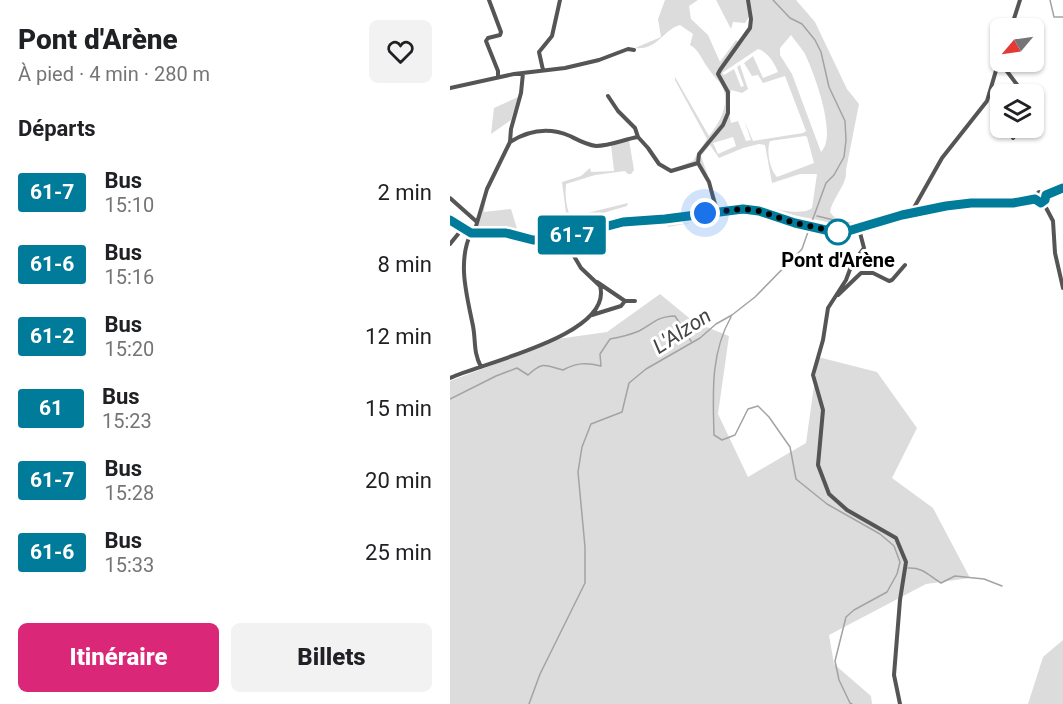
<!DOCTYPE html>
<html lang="fr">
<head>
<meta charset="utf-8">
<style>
	:root { --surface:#fff; --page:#f2f2f2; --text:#202124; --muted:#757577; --accent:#db2777 }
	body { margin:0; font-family:Roboto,sans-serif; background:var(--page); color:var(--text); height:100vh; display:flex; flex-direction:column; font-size:22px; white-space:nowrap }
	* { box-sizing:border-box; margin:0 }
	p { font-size:20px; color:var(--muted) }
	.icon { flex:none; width:33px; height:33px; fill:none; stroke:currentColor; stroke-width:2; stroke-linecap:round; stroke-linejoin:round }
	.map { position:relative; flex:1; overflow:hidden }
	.side { display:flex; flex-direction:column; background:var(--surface); width:450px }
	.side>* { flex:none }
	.badge { padding:0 12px; border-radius:4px; font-size:21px; line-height:39px }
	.needle { width:39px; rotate:241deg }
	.fabs { position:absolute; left:540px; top:18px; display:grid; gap:12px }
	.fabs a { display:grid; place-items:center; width:54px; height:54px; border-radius:9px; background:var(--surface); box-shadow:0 2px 4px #0004; font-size:30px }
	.you { position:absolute; width:30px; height:30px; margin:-15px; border:4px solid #fff; border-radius:50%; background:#1a73e8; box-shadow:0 0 0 9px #1a73e833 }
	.map>.badge { position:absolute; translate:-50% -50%; box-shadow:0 0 0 3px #fff }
	h2 { padding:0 18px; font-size:22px; line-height:54px }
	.round { display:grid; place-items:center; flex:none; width:63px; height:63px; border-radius:9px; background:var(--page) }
	.overview { display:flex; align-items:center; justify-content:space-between; height:102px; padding:0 18px }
	h1 { font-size:28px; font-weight:800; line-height:45px }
	.primary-button { display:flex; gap:12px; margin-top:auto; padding:12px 18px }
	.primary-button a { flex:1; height:69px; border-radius:9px; background:var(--accent); color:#fff; font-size:24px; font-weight:800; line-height:69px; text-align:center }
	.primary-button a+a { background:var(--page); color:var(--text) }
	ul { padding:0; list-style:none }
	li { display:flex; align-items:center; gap:18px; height:72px; padding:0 18px }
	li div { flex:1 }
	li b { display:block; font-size:22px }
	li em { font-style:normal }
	li .badge { min-width:66px; font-weight:700; text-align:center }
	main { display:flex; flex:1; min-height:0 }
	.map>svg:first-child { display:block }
	.green { fill:#dcdcdc; fill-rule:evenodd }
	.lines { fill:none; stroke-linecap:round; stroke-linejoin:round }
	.stream { stroke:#a3a3a3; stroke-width:1.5 }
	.minor { stroke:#555; stroke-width:4 }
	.line-casing { stroke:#fff; stroke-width:14 }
	.line { stroke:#007b99; stroke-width:9 }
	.walk { stroke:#000; stroke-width:6; stroke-dasharray:0 10.8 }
	.stop-dot { fill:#fff; stroke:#007b99; stroke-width:3 }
	.labels { text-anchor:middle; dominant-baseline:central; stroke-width:6; stroke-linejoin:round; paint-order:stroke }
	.stop-label { font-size:20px; font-weight:bold; fill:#000; stroke:#fff }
	.water-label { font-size:21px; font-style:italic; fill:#444; stroke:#fff }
</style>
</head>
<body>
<main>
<section class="side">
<div class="overview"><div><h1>Pont d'Arène</h1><p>À pied · 4 min · 280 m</p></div><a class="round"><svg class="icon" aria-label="heart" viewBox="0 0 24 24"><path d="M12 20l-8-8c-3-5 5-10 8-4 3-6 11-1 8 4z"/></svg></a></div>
<h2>Départs</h2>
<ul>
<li><span class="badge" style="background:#007b99;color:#fff">61-7</span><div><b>Bus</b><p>15:10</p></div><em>2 min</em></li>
<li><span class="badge" style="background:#007b99;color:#fff">61-6</span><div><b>Bus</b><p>15:16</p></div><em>8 min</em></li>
<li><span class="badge" style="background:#007b99;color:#fff">61-2</span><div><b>Bus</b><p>15:20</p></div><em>12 min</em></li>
<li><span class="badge" style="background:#007b99;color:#fff">61</span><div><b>Bus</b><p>15:23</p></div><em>15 min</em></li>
<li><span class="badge" style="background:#007b99;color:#fff">61-7</span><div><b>Bus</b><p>15:28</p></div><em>20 min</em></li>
<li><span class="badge" style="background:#007b99;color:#fff">61-6</span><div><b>Bus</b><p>15:33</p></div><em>25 min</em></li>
</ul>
<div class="primary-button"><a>Itinéraire</a><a>Billets</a></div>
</section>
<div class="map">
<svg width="613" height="704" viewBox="0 0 613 704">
	<rect width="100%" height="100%" fill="#fff"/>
	<path class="green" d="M215,0H248L239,6L241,19L258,35L270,62L286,40L291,44C304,28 303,20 300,0H346L365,22L397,89L409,104L396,170C398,184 382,198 380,212C390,227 411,222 427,219L426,222L406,228L310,208L295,207L267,210L259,182L248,163L227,170L225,168L243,161L257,139L225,80V77L259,136C271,121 282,100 270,83C266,78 261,73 258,68C252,60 249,50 240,45L243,34L230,25C214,29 207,51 185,48L211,37L208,19ZM341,35C345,41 351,47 355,54C364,73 388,136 371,152L342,74L330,55V48ZM308,49C317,51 326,65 328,72L313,78L303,56L294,63L302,76L308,75L313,83L335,76L356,131L353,133L303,141L294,120L301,140L296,141L288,121L281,123L278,105L281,90L292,93L298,89L290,65L287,67L294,86L291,87L284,69L274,75L272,73ZM355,136L357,137L364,163L327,177C320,170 316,151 320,141ZM283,137L286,146L268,154L263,143ZM309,144L315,145L322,183L350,174H367L362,208C350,218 313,205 297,204C288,203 278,206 269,207L251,156L260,145L269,158L293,148Z
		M266,0H297L299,17L295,23L283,22L281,29Z
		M68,97L61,120L41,134L44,108Z
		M179,140L184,170L181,174H178L175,171L145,175L116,184C115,194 116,209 121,217L178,203L177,206L122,222L117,221L112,182L131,176L140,168L141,172L164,171L161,145Z
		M36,197L34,212L61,209L68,232H73L72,235L61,232L26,231Z
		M291,211L320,216L334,223L305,214L294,213L218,227L216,224L217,221Z
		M210,294L244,322L279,336L268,414L298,477L356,443L368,357L427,372L467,428L442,478L483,508L520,578L476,584L379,635L384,664L421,696L422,704H0V381L69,355L107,339L157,332Z
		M613,640V704H578L593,657Z"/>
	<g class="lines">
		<path class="stream" d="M323,0L340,18L352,24L365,40L371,52L379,87L395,121L396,140L394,157L384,175L376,183L361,224
			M600,0L604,17H613
			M367,216L409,226
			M281,317C260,354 263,394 264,435L272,440L285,435L298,409L308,406L319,417L340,447L346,479L377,504L430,534L444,546L450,562L447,574L437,592L404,610L396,617L385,661L389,680L400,703L402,704
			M0,399L46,376L67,368L78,375C93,361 94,365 113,370C126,363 135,362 151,366L150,354L160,339C171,337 180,335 189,331C205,323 205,317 225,316L241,341
			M458,568C473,567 479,576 491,583L505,576L534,579L552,586
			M79,704L90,674L135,583V547L128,472L132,447L141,424L172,412L179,383L196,369L250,338L266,324L282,315L305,297L352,249L359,229"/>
		<path class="minor" d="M39,0L51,32L50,35L38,38L36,41L48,71V77
			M561,28L570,0
			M548,65L556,70L574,94
			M93,70L89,52L102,36L110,0
			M0,88L64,74L115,68L149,60L178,49L184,50
			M158,96L168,111L185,128L188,137L198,148L209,164L221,171L248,163L259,182L267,212
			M584,107V111
			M563,138L571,128
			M60,142C79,130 99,127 120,136C128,140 137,145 146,146C160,146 175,139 188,137
			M248,163L249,154L273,125L278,113V92L268,74L270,70L300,28L301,19L298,0
			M595,195L613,188
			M0,198L27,222
			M585,199V196L589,192L595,195
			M593,202L603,221L605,253L613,288
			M461,213L492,158L537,101L550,57
			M0,220L21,233H56L83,240H105L173,222L215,219L293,209L309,211L345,223L380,231H398L452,215L496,206L521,203H563L585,199
			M409,229L414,248L402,264L396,280L378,308L373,340L363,375L373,410L368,465L379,494L397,510L446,538L456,562L450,600L444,675L450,704
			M21,233C7,262 17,296 23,326C26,342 23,351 31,367
			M24,233L37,189L60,142L61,129L71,93L73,73
			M0,244L13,228
			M147,282L175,301H185
			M388,295L411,273H423L439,281L442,280L455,265
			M142,315L171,306L175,301
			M0,378C31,363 164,335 150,286L131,268L121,251L118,236"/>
	</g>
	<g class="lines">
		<defs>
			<path id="line" d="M0,220L21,233H56L83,240H105L173,222L215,219L293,209L309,211L345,223L380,231H398L452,215L496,206L521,203H563L585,199L591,203L595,200L596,195L613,188"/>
		</defs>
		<use href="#line" class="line-casing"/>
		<use href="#line" class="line"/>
		<path class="walk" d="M255,213L293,209L309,211L345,223L388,232"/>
	</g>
	<circle class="stop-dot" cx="388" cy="232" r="12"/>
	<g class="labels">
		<g class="stop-label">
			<text x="388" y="260">Pont d'Arène</text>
		</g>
		<g class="water-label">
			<text transform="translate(232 331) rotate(-33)">L'Alzon</text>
		</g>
	</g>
</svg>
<div class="fabs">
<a><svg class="needle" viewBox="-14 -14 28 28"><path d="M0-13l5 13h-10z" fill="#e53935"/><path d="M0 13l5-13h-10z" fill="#757577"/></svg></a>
<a><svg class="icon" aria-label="layers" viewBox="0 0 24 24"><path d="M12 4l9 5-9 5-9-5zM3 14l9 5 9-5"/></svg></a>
</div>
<div class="you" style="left:255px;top:213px"></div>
<b class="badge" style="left:122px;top:235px;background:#007b99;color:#fff">61-7</b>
</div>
</main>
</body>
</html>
